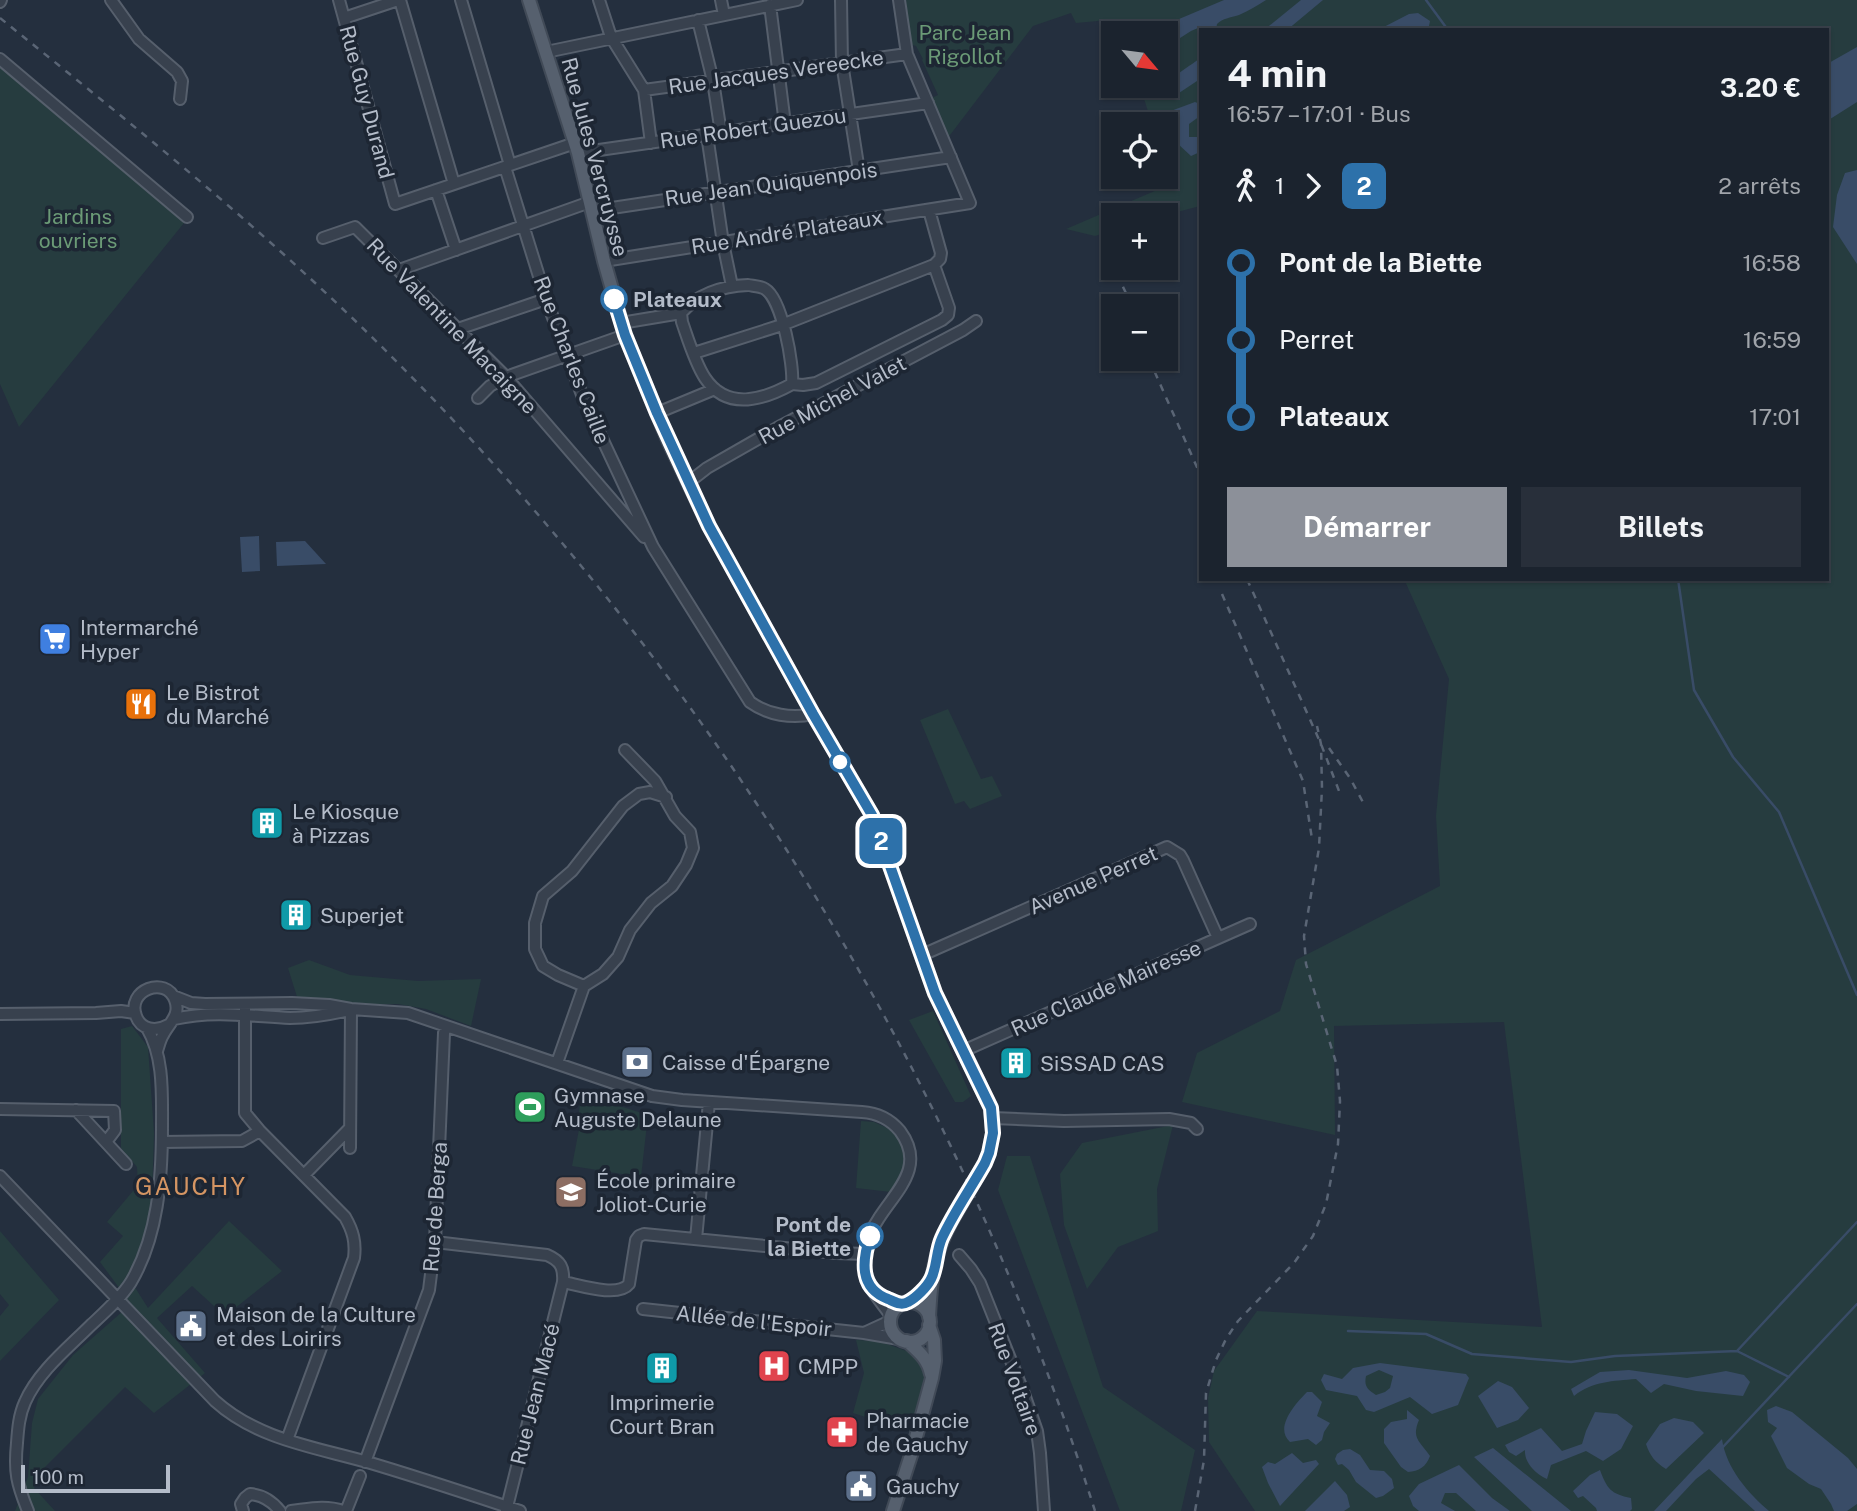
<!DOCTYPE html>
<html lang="fr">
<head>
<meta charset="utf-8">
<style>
	:root { --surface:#1b232e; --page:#282f3a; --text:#f1f3f6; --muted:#a0a4aa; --line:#39404a; --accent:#8c9099 }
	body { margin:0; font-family:"Public Sans",sans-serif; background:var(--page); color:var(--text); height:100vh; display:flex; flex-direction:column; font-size:26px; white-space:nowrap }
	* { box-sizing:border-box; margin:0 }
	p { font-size:23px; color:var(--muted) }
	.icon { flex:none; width:38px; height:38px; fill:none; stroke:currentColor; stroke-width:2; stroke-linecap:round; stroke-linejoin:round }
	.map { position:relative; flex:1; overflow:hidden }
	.panel { position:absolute; left:1199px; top:28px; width:630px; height:553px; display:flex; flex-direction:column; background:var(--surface); border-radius:0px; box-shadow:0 2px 5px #0004,0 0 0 2px var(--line) }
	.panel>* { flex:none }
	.badge { padding:0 14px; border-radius:10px; font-size:24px; line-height:46px }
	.needle { width:46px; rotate:119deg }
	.buttons { position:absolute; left:1101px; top:21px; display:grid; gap:14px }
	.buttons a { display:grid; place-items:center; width:77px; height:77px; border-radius:0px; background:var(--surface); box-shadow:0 2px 5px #0004,0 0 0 2px var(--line); font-size:35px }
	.scale { position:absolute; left:21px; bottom:18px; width:149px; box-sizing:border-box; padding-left:7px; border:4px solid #b4bcc9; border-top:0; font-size:19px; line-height:24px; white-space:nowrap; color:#b4bcc9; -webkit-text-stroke:5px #1d2633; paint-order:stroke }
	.map>.badge { position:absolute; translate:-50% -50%; box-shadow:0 0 0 4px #fff }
	.legs { display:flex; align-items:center; gap:10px; height:77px; padding:0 28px; font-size:23px }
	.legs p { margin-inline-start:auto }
	.overview { display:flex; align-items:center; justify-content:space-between; height:119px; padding:0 28px }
	h1 { font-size:38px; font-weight:700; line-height:52px }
	.cta { display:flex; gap:14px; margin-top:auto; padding:14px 28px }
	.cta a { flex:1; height:80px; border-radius:0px; background:var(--accent); color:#fff; font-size:28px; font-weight:700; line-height:80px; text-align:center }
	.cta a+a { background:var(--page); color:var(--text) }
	ul { padding:0 28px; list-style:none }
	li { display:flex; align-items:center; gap:24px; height:77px; font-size:26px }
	li i { display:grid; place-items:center; width:10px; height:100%; margin:0 9px; background:currentColor }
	li i::after { content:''; width:18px; height:18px; margin:-9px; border:5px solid; border-radius:50%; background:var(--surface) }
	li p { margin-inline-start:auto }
	li:first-child i { background:linear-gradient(#0000 50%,currentColor 0) }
	li:last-child i { background:linear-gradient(currentColor 50%,#0000 0) }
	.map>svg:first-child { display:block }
	.green { fill:#263c3f }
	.water { fill:#394c67; fill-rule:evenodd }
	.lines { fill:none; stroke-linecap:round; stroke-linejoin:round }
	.stream { stroke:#394c67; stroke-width:2.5 }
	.minor-casing { stroke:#565f6c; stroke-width:14 }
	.major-casing { stroke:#414a57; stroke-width:16 }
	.minor { stroke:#38414e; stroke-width:10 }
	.major { stroke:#56606e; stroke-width:12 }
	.rail { stroke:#5a6575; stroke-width:2.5; stroke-dasharray:7 7; stroke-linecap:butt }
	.major-bridge-casing { stroke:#414a57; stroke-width:16; stroke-linecap:butt }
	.major-bridge { stroke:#56606e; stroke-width:12 }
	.line-1-casing { stroke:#fff; stroke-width:16 }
	.line-1 { stroke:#2d71aa; stroke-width:10 }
	.stop-1-dot { fill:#fff; stroke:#2d71aa; stroke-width:3.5 }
	.labels { text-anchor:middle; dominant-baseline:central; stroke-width:7; stroke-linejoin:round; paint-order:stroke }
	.park-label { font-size:21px; fill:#6b9a76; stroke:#1d2633 }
	.street-label { font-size:21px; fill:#b4bcc9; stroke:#1d2633 }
	.stop-label { font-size:21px; font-weight:bold; fill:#b4bcc9; stroke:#1d2633; text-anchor:start }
	.poi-label { font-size:21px; fill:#b4bcc9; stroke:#1d2633; text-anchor:start }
	.quarter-label { font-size:24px; letter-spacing:2px; fill:#d59563; stroke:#1d2633 }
</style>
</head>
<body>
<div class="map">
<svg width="1857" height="1511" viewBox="0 0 1857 1511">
	<rect width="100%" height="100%" fill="#242f3e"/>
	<path class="green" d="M906,0H1857V1511H1255L1209,1442L1208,1398L1214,1371L1257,1311L1542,1327L1504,1022L1334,1026L1335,1135L1182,1102L1197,1053L1280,1011L1296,960L1440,886L1436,816L1449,679L1404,579H1827V30H1200V206L1166,215H1113V230L1095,236L1066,229L1171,184L1166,167V124H1152L1140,86H1166V33H1124L1119,19L1076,23L1071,13L1033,26L947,139L930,99L938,95L922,60L923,59L916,46L909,44Z
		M6,64L188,218L19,427L0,384V67L3,68Z
		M948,709L981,779L992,776L1002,796L970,809L964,801L955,804L920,720Z
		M309,960L350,975L418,981L481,979L471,1026L426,1009L398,1004L344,1005L298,1000L288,968Z
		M933,1011L971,1096L963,1102H955L909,1020Z
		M132,1026L148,1047L154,1133L152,1200L145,1239L129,1278L148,1308L229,1221L282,1271L225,1316L192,1286L157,1318L205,1373L154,1413L125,1387L42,1470L34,1488L55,1511H15L28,1477L32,1423L38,1399L73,1355L131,1304L100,1262L123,1236L107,1222L138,1185L137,1167L121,1148V1029Z
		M585,1095L648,1115L641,1177L572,1166L581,1119L578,1118L580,1104H583Z
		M861,1121L874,1122L892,1130L904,1148V1167L891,1192L856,1188Z
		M1173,1125L1157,1189L1158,1231L1118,1247L1087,1289L1064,1225L1060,1174L1082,1143Z
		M1007,1156H1030L1103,1387L1195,1450L1181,1511H1120L998,1190Z
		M0,1231L59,1300L0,1361V1316L9,1305L0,1294Z
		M856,1340L879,1341L912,1353L927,1363L923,1388L912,1432L853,1413L864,1373Z"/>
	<path class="water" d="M1224,0H1266C1258,5 1248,11 1239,15C1230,18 1223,18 1217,24L1216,30L1198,28L1191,31L1166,47V33H1146Z
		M1301,0H1323L1287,30H1264Z
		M1418,13L1430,21L1429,26L1424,30H1378L1409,14Z
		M1857,47V102L1827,121V64Z
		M1200,58V79L1173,97L1165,95L1162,91C1167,78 1188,68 1200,58Z
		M1195,102L1200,104V116L1189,124V137H1200V152L1191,156L1177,143L1166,138V124H1152V118Z
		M1857,170V264L1833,227L1837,195L1845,173Z
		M259,536L260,571L242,572L240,537Z
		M305,541L326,564L277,566L276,542Z
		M1380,1363L1466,1374L1469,1378L1458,1405L1432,1414L1410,1397L1374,1412L1366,1410L1357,1396L1326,1390L1321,1380L1324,1374L1342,1379L1353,1368ZM1379,1370L1393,1376L1390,1388L1385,1392L1376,1395C1367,1389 1364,1386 1366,1376Z
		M1629,1370L1687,1378L1726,1371L1744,1375L1750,1382L1743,1396L1696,1391L1664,1384L1651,1393L1636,1379C1613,1381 1593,1381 1574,1396L1571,1389L1600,1372Z
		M1498,1381L1512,1387L1529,1408L1518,1420L1497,1428L1478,1396Z
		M1307,1392H1312L1322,1402L1317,1416L1330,1423L1324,1432L1322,1440L1316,1445L1308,1439L1290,1442C1274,1428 1295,1404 1307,1392Z
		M1776,1406L1792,1412L1848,1458L1857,1469V1504L1847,1511H1834L1831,1504L1821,1489L1809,1484L1787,1468L1771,1436L1777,1428L1768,1422L1767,1410Z
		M1407,1410L1419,1420C1411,1439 1420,1441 1430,1456C1426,1467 1419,1471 1408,1472L1401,1467L1384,1443V1429L1391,1422L1407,1419Z
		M1595,1412L1617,1414L1633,1426L1621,1449L1603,1461L1586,1451L1551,1465L1547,1479C1536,1474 1524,1463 1525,1450L1516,1456L1509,1452L1505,1445L1541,1428L1562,1451L1582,1444L1586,1431Z
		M1674,1418L1693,1422L1704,1433L1666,1469C1655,1462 1650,1456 1646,1444L1660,1424Z
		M1722,1439C1726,1468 1748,1493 1769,1511H1755L1709,1469L1696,1479L1666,1511H1654Z
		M1493,1448L1571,1511H1532L1474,1457Z
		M1350,1449L1360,1455L1370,1470L1384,1471L1392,1479L1394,1488L1383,1496L1376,1498L1356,1482L1349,1470L1342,1464L1338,1465L1335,1459L1337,1454L1343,1450Z
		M1292,1453L1303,1463L1316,1460L1319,1464L1280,1506L1268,1483L1262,1467L1268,1462L1275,1464Z
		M1459,1465L1492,1498L1510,1511H1476L1456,1493H1445L1441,1503L1455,1511H1419L1413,1506L1409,1496L1419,1484Z
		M1600,1470C1607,1489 1611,1494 1631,1498L1632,1509L1630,1511H1597L1596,1508L1583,1496L1578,1498L1573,1491L1590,1475Z
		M1335,1481L1347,1495L1350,1507L1344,1511H1305Z"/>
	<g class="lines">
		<path class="stream" d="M1426,0L1448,30
			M1678,579L1694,690L1733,757L1779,812L1857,995
			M1348,1331L1426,1334L1472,1354L1571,1362L1615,1356L1737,1351L1789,1377
			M1737,1351L1857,1222
			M1722,1448L1857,1304"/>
		<defs>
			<path id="minor" d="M111,0L139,39L177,72L182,81L180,99
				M339,0L395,204L575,143
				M400,0L454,184
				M461,0L510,165
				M599,0L611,37L644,90L651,143
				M721,0L724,15
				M841,0L842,63L859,171
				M0,2L1,0
				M770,5L785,124
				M344,18L398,0
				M698,20L713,81L721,133
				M546,52L797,0
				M0,59L187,217
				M644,90L907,54
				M707,135L723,243L732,286
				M578,153L928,103
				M505,167L546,299L584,400L653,547L750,702C768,715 792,719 813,714
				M436,190L456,250
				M592,211L951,157
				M323,238L355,227L506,377L644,537
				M604,261L970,203L907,54L899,0
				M399,270L590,202
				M748,285C753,286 761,286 765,289C782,299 794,365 792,384C763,400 727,411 705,378C695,363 688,339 682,322L681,313C699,293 722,286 748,285Z
				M621,323L681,313
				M458,329L546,299
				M694,353L782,325L934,265L940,259L941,253L929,210
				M792,384L803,385L816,383L942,320L948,315L949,308L934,265
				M478,398L490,386L506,377L625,335
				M657,413L715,389
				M689,482L707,468L777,428L963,330L976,321
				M922,955L1167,847L1180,855L1183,860L1218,938
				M584,986L558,975L543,966L535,949V923L543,896L572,871L623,806L639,794L650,792L666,797
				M173,996L191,1003L205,1004L292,1003L329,1005L351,1009L408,1013L652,1096L682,1100L862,1112C878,1113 890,1119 900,1131C926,1166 897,1190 879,1218C872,1228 867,1241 866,1253C861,1283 875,1293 891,1316
				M245,1005V1113L260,1131L345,1217C353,1231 356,1242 354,1258L287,1440
				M0,1014L96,1013L121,1011L135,1013
				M174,1019C214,1010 249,1016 290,1018C308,1018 327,1015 345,1011
				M157,1051C159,1045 160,1040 163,1035C169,1023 181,1015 175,1000C166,975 126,990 136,1016C141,1030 156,1032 168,1025
				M963,1051L1250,924
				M557,1063L584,986L603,974L618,957L630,930L651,903L672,886L686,865L693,848L690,832L675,816L655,781L625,750
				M0,1109L114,1111L115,1130L106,1142
				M76,1110L126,1164
				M993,1118L1064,1121L1169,1119L1191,1123L1197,1129
				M162,1142L242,1141L260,1131
				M350,1148L351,1009
				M304,1175L350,1128
				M0,1176L215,1401C257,1439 314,1447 367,1462C418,1477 469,1494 520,1511
				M696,1239L709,1102
				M435,1242L547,1255C561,1261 564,1268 563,1282C579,1285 618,1298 629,1284L636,1240L639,1236L644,1234L836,1253L865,1254
				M959,1255L971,1269L980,1283L1023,1391L1037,1431L1040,1453L1044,1511
				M877,1295L900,1304
				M643,1309L864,1333L899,1339
				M864,1333L890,1321
				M365,1462L429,1290L435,1242L444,1033L446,1026
				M28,1511C17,1484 14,1472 17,1443C18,1429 19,1415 25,1402C38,1372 68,1348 91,1325C105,1312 121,1298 131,1282C158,1236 162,1179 162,1127C162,1093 164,1057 147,1028
				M243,1511L241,1504L245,1498L250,1494C263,1495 272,1501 280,1511
				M291,1511C309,1509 325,1505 343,1511
				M346,1511L360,1476
				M506,1511L563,1282"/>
			<path id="major" d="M529,0L578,153L604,261L625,335L668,440L709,526L813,714L872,815L935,993L991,1108L993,1133L989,1153L985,1163
				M890 1322a20 20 0 1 1 40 0a20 20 0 1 1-40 0Z
				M929,1317C931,1279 933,1254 952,1220
				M907,1341C919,1352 928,1359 931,1374
				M893,1511L912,1452L932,1378L935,1361L934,1340L929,1325"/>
		</defs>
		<use href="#minor" class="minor-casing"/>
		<use href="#major" class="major-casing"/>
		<use href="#minor" class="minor"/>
		<use href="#major" class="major"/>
		<path class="rail" d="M0,18C133,125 266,231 387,352C711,675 957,1074 1095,1511
			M1117,274L1132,306
			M1149,359L1200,474
			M1247,579L1321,744L1339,791
			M1222,594L1303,781L1312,839
			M1329,748L1350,778L1365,806
			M1195,1511L1204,1460L1206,1393L1216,1360L1226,1339L1238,1321L1294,1263L1313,1236L1326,1204L1338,1144L1340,1101L1337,1066L1306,964L1304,936L1319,848L1322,788L1321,744L1317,726"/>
		<defs>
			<path id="major-bridge" d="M952,1220L985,1163"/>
		</defs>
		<use href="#major-bridge" class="major-bridge-casing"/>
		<use href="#major-bridge" class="major-bridge"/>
	</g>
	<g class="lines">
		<defs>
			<path id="line-1" d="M614,299L625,335L657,413L709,526L813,714L872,815L935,993L991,1108L993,1133L989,1153L985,1163C971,1188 954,1212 942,1238C936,1251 937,1268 931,1279C927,1287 916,1298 908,1302C901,1306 895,1302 888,1299C859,1288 862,1261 870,1236"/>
		</defs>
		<use href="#line-1" class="line-1-casing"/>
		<use href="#line-1" class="line-1"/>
	</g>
	<defs>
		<symbol id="supermarket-square" viewBox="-11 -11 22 22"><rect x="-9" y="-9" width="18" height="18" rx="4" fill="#3f7fe0" stroke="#1d2633"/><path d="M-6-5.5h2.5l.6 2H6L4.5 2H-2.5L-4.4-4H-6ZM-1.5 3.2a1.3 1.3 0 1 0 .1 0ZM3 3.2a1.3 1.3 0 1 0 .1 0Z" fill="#fff"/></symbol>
		<symbol id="restaurant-square" viewBox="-11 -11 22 22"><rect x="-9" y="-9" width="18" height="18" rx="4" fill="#e8710a" stroke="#1d2633"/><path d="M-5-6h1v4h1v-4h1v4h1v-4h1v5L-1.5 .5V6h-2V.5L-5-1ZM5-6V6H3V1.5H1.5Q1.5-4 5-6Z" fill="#fff"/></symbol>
		<symbol id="building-square" viewBox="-11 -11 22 22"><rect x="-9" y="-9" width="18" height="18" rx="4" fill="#0f9aa8" stroke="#1d2633"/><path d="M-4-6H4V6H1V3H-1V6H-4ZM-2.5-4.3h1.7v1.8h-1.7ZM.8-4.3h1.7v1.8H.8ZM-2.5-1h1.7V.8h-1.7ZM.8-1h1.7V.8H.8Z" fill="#fff"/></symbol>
		<symbol id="bank-square" viewBox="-11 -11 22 22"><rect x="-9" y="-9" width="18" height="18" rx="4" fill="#5c6f8a" stroke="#1d2633"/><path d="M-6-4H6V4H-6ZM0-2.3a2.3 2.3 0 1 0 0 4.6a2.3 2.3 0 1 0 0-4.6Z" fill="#fff"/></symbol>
		<symbol id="stadium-square" viewBox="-11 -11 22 22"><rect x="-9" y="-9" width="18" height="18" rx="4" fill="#2e9e5b" stroke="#1d2633"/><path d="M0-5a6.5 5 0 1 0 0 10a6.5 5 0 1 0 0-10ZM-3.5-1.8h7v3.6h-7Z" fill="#fff"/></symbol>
		<symbol id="school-square" viewBox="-11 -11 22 22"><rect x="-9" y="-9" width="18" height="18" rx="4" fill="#8d6e63" stroke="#1d2633"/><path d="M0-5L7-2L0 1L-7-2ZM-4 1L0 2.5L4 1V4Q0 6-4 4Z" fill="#fff"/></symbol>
		<symbol id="civic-square" viewBox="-11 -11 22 22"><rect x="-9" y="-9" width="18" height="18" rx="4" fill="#5c6f8a" stroke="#1d2633"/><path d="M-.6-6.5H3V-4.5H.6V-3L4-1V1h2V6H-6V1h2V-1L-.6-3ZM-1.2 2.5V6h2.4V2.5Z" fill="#fff"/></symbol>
		<symbol id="hospital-square" viewBox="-11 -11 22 22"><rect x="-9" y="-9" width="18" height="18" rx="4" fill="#e0444e" stroke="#1d2633"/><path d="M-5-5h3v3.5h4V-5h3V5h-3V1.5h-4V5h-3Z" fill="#fff"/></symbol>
		<symbol id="pharmacy-square" viewBox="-11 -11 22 22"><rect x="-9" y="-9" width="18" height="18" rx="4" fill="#e0444e" stroke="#1d2633"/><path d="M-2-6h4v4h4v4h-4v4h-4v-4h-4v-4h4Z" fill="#fff"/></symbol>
	</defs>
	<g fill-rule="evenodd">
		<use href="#supermarket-square" x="36" y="620" width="38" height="38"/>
		<use href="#restaurant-square" x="122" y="685" width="38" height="38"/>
		<use href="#building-square" x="248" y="804" width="38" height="38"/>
		<use href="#building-square" x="277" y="896" width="38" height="38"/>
		<use href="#bank-square" x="618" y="1043" width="38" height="38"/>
		<use href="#building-square" x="997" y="1044" width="38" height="38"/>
		<use href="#stadium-square" x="511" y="1088" width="38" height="38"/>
		<use href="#school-square" x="552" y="1173" width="38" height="38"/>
		<use href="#civic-square" x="172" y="1307" width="38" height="38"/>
		<use href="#hospital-square" x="755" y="1347" width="38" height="38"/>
		<use href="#building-square" x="643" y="1349" width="38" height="38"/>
		<use href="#pharmacy-square" x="823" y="1413" width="38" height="38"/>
		<use href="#civic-square" x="842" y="1467" width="38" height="38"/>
	</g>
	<g class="stop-1-dot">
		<circle cx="614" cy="299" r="12"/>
		<circle cx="840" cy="762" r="9"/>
		<circle cx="870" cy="1236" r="12"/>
	</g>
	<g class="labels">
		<g class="park-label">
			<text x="965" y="32">Parc Jean<tspan x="965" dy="24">Rigollot</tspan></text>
			<text x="78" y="216">Jardins<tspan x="78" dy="24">ouvriers</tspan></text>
		</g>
		<g class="street-label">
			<text transform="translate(776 72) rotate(-8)">Rue Jacques Vereecke</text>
			<text transform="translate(367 102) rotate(75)">Rue Guy Durand</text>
			<text transform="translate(753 128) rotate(-8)">Rue Robert Guezou</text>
			<text transform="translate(595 157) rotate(75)">Rue Jules Vercruysse</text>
			<text transform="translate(771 184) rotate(-8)">Rue Jean Quiquenpois</text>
			<text transform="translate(787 232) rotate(-9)">Rue André Plateaux</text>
			<text transform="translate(452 326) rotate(46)">Rue Valentine Macaigne</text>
			<text transform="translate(572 360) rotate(69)">Rue Charles Caille</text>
			<text transform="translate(832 400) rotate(-28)">Rue Michel Valet</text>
			<text transform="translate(1093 880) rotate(-24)">Avenue Perret</text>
			<text transform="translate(1106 988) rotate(-24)">Rue Claude Mairesse</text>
			<text transform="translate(435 1207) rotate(-86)">Rue de Berga</text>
			<text transform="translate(754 1321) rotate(6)">Allée de l'Espoir</text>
			<text transform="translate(1015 1379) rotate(70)">Rue Voltaire</text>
			<text transform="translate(535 1394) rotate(-76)">Rue Jean Macé</text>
		</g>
		<g class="stop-label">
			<text x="633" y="299">Plateaux</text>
			<text x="851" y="1224" text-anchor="end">Pont de<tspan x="851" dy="24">la Biette</tspan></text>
		</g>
		<g class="poi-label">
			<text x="80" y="627">Intermarché<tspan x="80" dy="24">Hyper</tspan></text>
			<text x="166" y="692">Le Bistrot<tspan x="166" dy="24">du Marché</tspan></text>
			<text x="292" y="811">Le Kiosque<tspan x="292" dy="24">à Pizzas</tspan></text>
			<text x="320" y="915">Superjet</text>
			<text x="662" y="1062">Caisse d'Épargne</text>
			<text x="1040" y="1063">SiSSAD CAS</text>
			<text x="554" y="1095">Gymnase<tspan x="554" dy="24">Auguste Delaune</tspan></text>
			<text x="596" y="1180">École primaire<tspan x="596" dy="24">Joliot-Curie</tspan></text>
			<text x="216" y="1314">Maison de la Culture<tspan x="216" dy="24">et des Loirirs</tspan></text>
			<text x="798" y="1366">CMPP</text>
			<text x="662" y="1402" text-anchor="middle">Imprimerie<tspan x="662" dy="24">Court Bran</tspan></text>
			<text x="866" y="1420">Pharmacie<tspan x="866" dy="24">de Gauchy</tspan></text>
			<text x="886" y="1486">Gauchy</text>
		</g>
		<g class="quarter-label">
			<text x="191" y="1186">GAUCHY</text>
		</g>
	</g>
</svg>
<div class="buttons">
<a><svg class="needle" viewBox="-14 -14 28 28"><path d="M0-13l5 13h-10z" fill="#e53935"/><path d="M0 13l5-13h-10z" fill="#a0a4aa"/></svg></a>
<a><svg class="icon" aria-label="locate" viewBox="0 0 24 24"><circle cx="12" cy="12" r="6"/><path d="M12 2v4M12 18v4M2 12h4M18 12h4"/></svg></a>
<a>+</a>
<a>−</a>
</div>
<div class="scale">100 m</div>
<b class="badge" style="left:881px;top:841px;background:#2d71aa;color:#fff">2</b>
<section class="panel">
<div class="overview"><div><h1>4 min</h1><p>16:57 – 17:01 · Bus</p></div><b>3.20 €</b></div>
<div class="legs"><svg class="icon" aria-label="walk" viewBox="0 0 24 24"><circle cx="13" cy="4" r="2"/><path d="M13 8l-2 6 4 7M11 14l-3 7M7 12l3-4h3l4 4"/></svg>1<svg class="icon" aria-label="forward" viewBox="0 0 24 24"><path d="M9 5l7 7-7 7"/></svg><b class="badge" style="background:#2d71aa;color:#fff">2</b><p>2 arrêts</p></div>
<ul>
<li><i style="color:#2d71aa"></i><b>Pont de la Biette</b><p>16:58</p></li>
<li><i style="color:#2d71aa"></i><span>Perret</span><p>16:59</p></li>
<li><i style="color:#2d71aa"></i><b>Plateaux</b><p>17:01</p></li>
</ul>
<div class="cta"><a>Démarrer</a><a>Billets</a></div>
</section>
</div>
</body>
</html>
